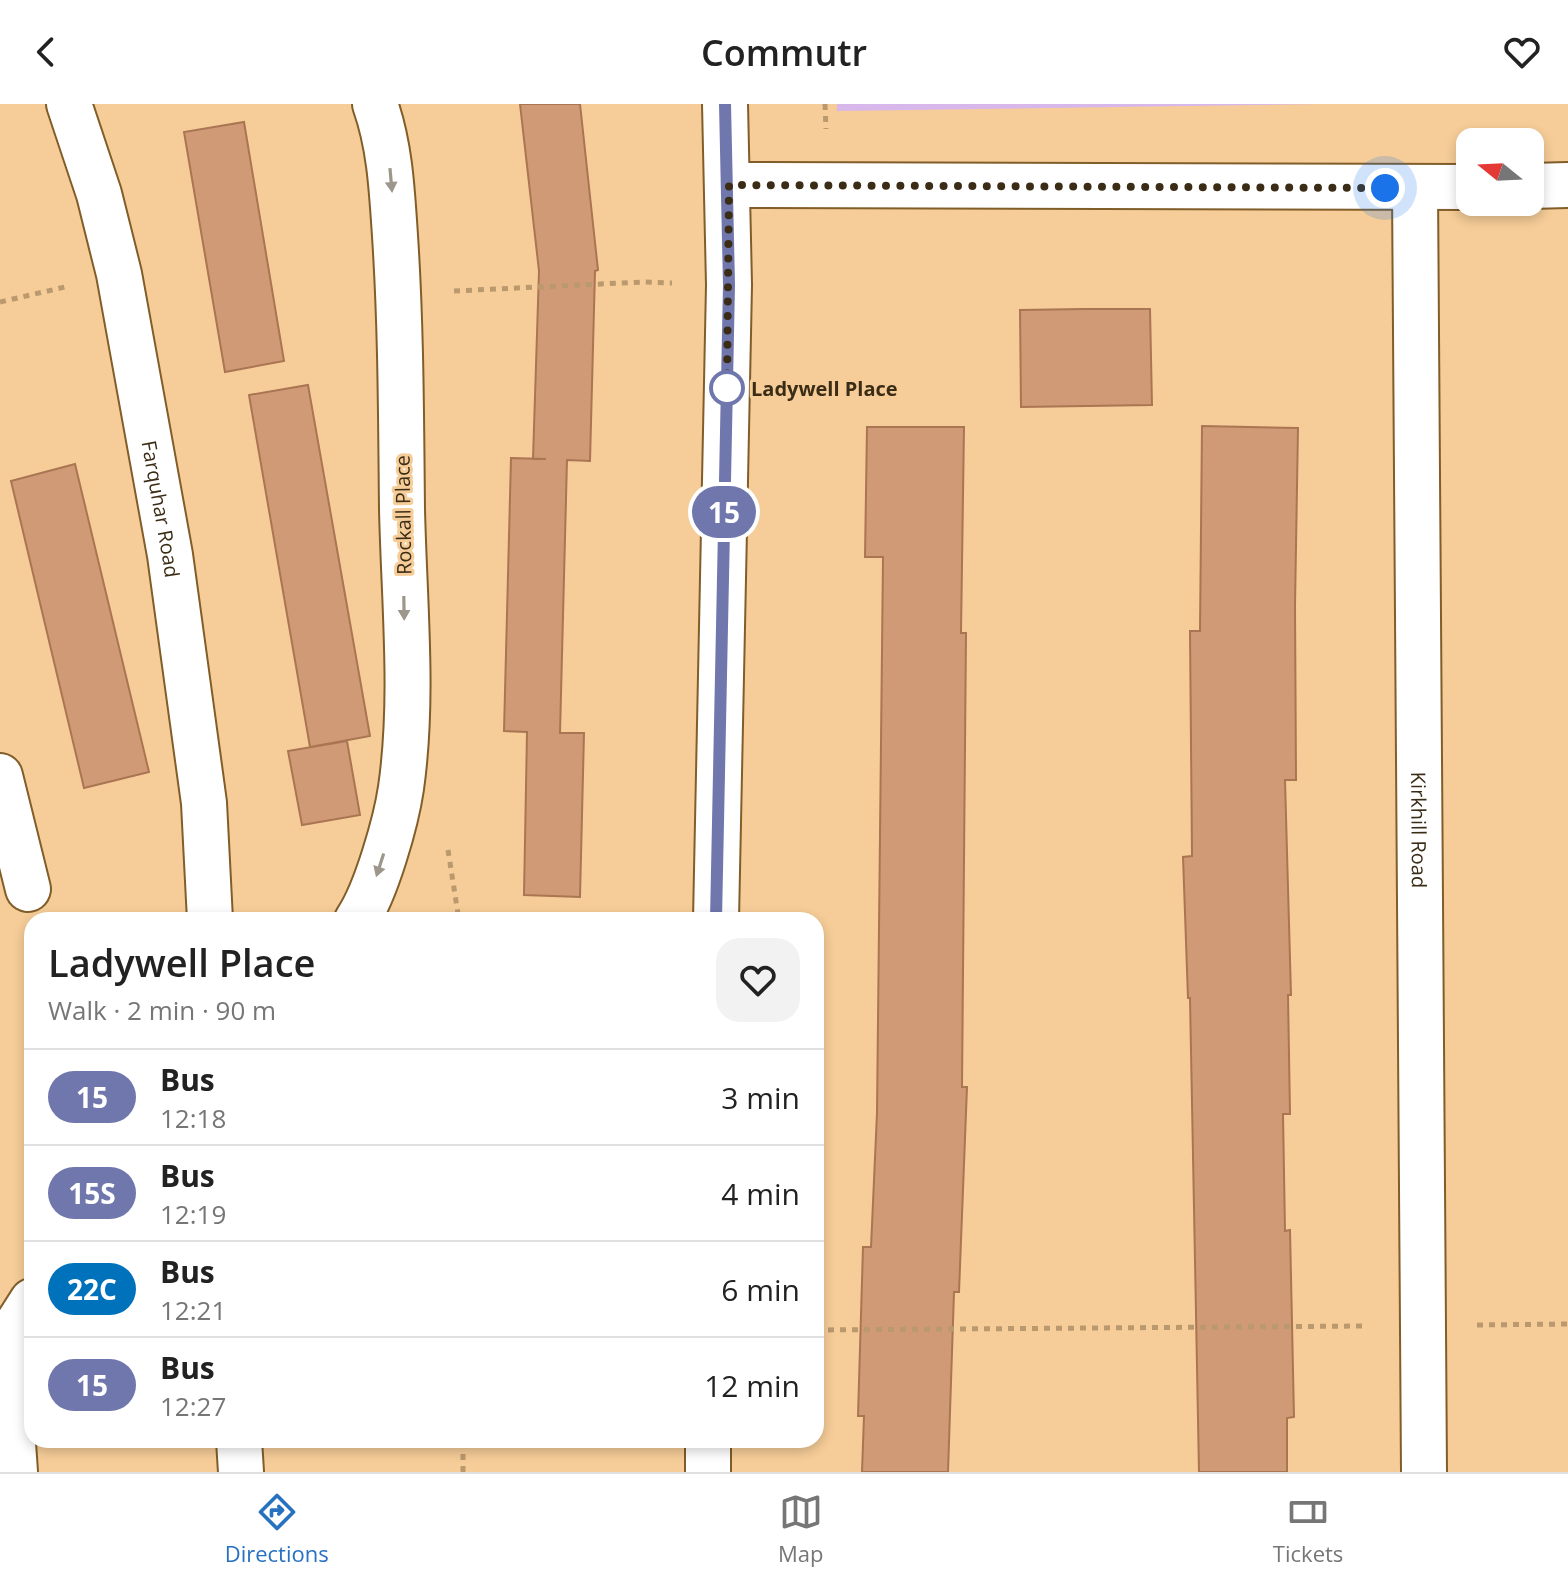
<!DOCTYPE html>
<html lang="en">
<head>
<meta charset="utf-8">
<style>
	:root { --surface:#fff; --page:#f2f2f2; --text:#222; --muted:#767676; --line:#e0e0e0; --accent:#2771c1 }
	body { margin:0; font-family:"Open Sans",sans-serif; background:var(--page); color:var(--text); height:100vh; display:flex; flex-direction:column; font-size:30px; white-space:nowrap }
	* { box-sizing:border-box; margin:0 }
	p { font-size:26px; color:var(--muted) }
	.icon { flex:none; width:44px; height:44px; fill:none; stroke:currentColor; stroke-width:2; stroke-linecap:round; stroke-linejoin:round }
	.map { position:relative; flex:1; overflow:hidden }
	.drawer { position:absolute; left:24px; top:808px; width:800px; height:536px; display:flex; flex-direction:column; background:var(--surface); border-radius:24px; box-shadow:0 4px 12px #0003 }
	.drawer>* { flex:none }
	.badge { padding:0 16px; border-radius:26px; font-size:28px; line-height:52px }
	.needle { width:52px; rotate:288deg }
	.buttons { position:absolute; left:1456px; top:24px; display:grid; gap:16px }
	.buttons a { display:grid; place-items:center; width:88px; height:88px; border-radius:16px; background:var(--surface); box-shadow:0 4px 12px #0003; font-size:40px }
	.you { position:absolute; width:40px; height:40px; margin:-20px; border:6px solid #fff; border-radius:50%; background:#1a73e8; box-shadow:0 0 0 12px #1a73e833 }
	.map>.badge { position:absolute; translate:-50% -50%; box-shadow:0 0 0 4px #fff }
	.round { display:grid; place-items:center; flex:none; width:84px; height:84px; border-radius:24px; background:var(--page) }
	.head { display:flex; align-items:center; justify-content:space-between; height:136px; padding:0 24px }
	h1 { font-size:38px; font-weight:600; line-height:60px }
	ul { padding:0; list-style:none }
	li { display:flex; align-items:center; gap:24px; height:96px; padding:0 24px; border-top:2px solid var(--line) }
	li div { flex:1 }
	li b { display:block; font-size:30px }
	li em { font-style:normal }
	li .badge { min-width:88px; font-weight:700; text-align:center }
	header { display:flex; justify-content:space-between; align-items:center; height:104px; padding:0 24px; background:var(--surface); font-size:36px; font-weight:600 }
	.dock { display:flex; justify-content:space-around; align-items:center; height:112px; border-top:2px solid var(--line); background:var(--surface); font-size:22px; color:var(--muted) }
	.dock a { display:grid; justify-items:center; gap:4px }
	.dock .on { color:var(--accent) }
	.map>svg:first-child { display:block }
	.green { fill:#d8b7ea }
	.building { fill:#d19a76; stroke:#aa7553; stroke-width:2 }
	.lines { fill:none; stroke-linecap:round; stroke-linejoin:round }
	.minor-casing { stroke:#815d29; stroke-width:48 }
	.path { stroke:#ba996e; stroke-width:5; stroke-dasharray:6 6; stroke-linecap:butt }
	.minor { stroke:#fff; stroke-width:44 }
	.oneway { fill:#9d968a }
	.line-casing { stroke:#fff; stroke-width:18 }
	.line { stroke:#7077ad; stroke-width:12 }
	.walk { stroke:#3b2c16; stroke-width:8; stroke-dasharray:0 14.4 }
	.stop-dot { fill:#fff; stroke:#7077ad; stroke-width:4 }
	.labels { text-anchor:middle; dominant-baseline:central; stroke-width:6; stroke-linejoin:round; paint-order:stroke }
	.stop-label { font-size:20px; font-weight:bold; fill:#3b2c16; stroke:#f6cd98; text-anchor:start }
	.street-label { font-size:20px; fill:#3b2c16; stroke:#f6cd98 }
</style>
</head>
<body>
<header><svg class="icon" aria-label="back" viewBox="0 0 24 24"><path d="M15 5l-7 7 7 7"/></svg>Commutr<svg class="icon" aria-label="heart" viewBox="0 0 24 24"><path d="M12 20l-8-8c-3-5 5-10 8-4 3-6 11-1 8 4z"/></svg></header>
<div class="map">
<svg width="1568" height="1368" viewBox="0 0 1568 1368">
	<rect width="100%" height="100%" fill="#f6cd98"/>
	<path class="green" d="M837,0H1322L837,7Z"/>
	<path class="building" d="M520,0H580L598,166L595,167L590,357L567,356L560,629H584L580,793L524,791L527,628L504,627L511,354L546,355H533L539,167Z
		M244,18L284,257L225,268L184,28Z
		M1084,205H1150L1152,301L1021,303L1020,206Z
		M308,281L370,632L310,643L249,291Z
		M1202,322L1298,324L1295,502L1296,676H1285L1291,891H1288L1290,1010H1283L1285,1127L1290,1126L1294,1313L1287,1314V1368H1199L1190,894H1188L1183,753L1192,752L1190,527H1200Z
		M867,323H964L961,529H966L962,983H967L959,1188H954L948,1368H862L864,1312H858L863,1143H871L877,1009L883,453H865Z
		M75,360L149,668L84,684L11,377Z
		M347,637L360,711L302,721L288,647Z"/>
	<g class="lines">
		<defs>
			<g id="minor">
				<path id="s1" d="M69,0L99,90L119,170L170,451L204,699L210,816"/>
				<path d="M729,81L1470,83"/>
				<path d="M1530,82L1568,81"/>
				<path id="s2" d="M1415,84L1424,1368"/>
				<path d="M0,672L28,785"/>
				<path d="M357,816C376,788 396,718 401,684C414,593 404,497 402,405C401,314 401,223 395,132C392,87 390,42 375,0"/>
				<path d="M716,816L729,181L725,0"/>
				<path d="M239,1336L241,1368"/>
				<path d="M15,1368L7,1253L18,1219L32,1197"/>
				<path d="M708,1368V1336"/>
			</g>
		</defs>
		<use href="#minor" class="minor-casing"/>
		<path class="path" d="M825,0L826,25
			M454,187L643,178L672,179
			M0,198L65,183
			M448,746L459,816
			M1477,1221L1568,1220
			M816,1226L1367,1222
			M463,1368V1336"/>
		<use href="#minor" class="minor"/>
	</g>
	<defs><path id="oneway-solid" d="M-6-.8H1V-3.2L6.5 0L1 3.2V.8H-6Z" transform="scale(2)"/></defs>
	<g class="oneway">
		<use href="#oneway-solid" transform="translate(391 76) rotate(85)"/>
		<use href="#oneway-solid" transform="translate(404 504) rotate(89)"/>
		<use href="#oneway-solid" transform="translate(380 761) rotate(108)"/>
	</g>
	<g class="lines">
		<defs>
			<path id="line" d="M716,816L729,181L725,0"/>
		</defs>
		<use href="#line" class="line-casing"/>
		<use href="#line" class="line"/>
		<path class="walk" d="M727,284L729,81L1385,84"/>
	</g>
	<circle class="stop-dot" cx="727" cy="284" r="16"/>
	<g class="labels">
		<g class="stop-label">
			<text x="751" y="284">Ladywell Place</text>
		</g>
		<g class="street-label">
			<text stroke="none"><textPath href="#s1" startOffset="416">Farquhar Road</textPath></text>
			<text transform="translate(403 411) rotate(-91)">Rockall Place</text>
			<text stroke="none"><textPath href="#s2" startOffset="642">Kirkhill Road</textPath></text>
		</g>
	</g>
</svg>
<div class="buttons">
<a><svg class="needle" viewBox="-14 -14 28 28"><path d="M0-13l5 13h-10z" fill="#e53935"/><path d="M0 13l5-13h-10z" fill="#767676"/></svg></a>
</div>
<div class="you" style="left:1385px;top:84px"></div>
<b class="badge" style="left:724px;top:408px;background:#7077ad;color:#fff">15</b>
<section class="drawer">
<div class="head"><div><h1>Ladywell Place</h1><p>Walk · 2 min · 90 m</p></div><a class="round"><svg class="icon" aria-label="heart" viewBox="0 0 24 24"><path d="M12 20l-8-8c-3-5 5-10 8-4 3-6 11-1 8 4z"/></svg></a></div>
<ul>
<li><span class="badge" style="background:#7077ad;color:#fff">15</span><div><b>Bus</b><p>12:18</p></div><em>3 min</em></li>
<li><span class="badge" style="background:#7077ad;color:#fff">15S</span><div><b>Bus</b><p>12:19</p></div><em>4 min</em></li>
<li><span class="badge" style="background:#0072bc;color:#fff">22C</span><div><b>Bus</b><p>12:21</p></div><em>6 min</em></li>
<li><span class="badge" style="background:#7077ad;color:#fff">15</span><div><b>Bus</b><p>12:27</p></div><em>12 min</em></li>
</ul>
</section>
</div>
<nav class="dock">
<a class="on"><svg class="icon" aria-label="directions" viewBox="0 0 24 24"><path d="M12 3l9 9-9 9-9-9zM9 14v-3h6M13 9l2 2-2 2"/></svg>Directions</a>
<a><svg class="icon" aria-label="map" viewBox="0 0 24 24"><path d="M3 6l6-2 6 2 6-2v14l-6 2-6-2-6 2zM9 4v14M15 6v14"/></svg>Map</a>
<a><svg class="icon" aria-label="tickets" viewBox="0 0 24 24"><path d="M3 7h18v10H3zM15 7v10"/></svg>Tickets</a>
</nav>
</body>
</html>
